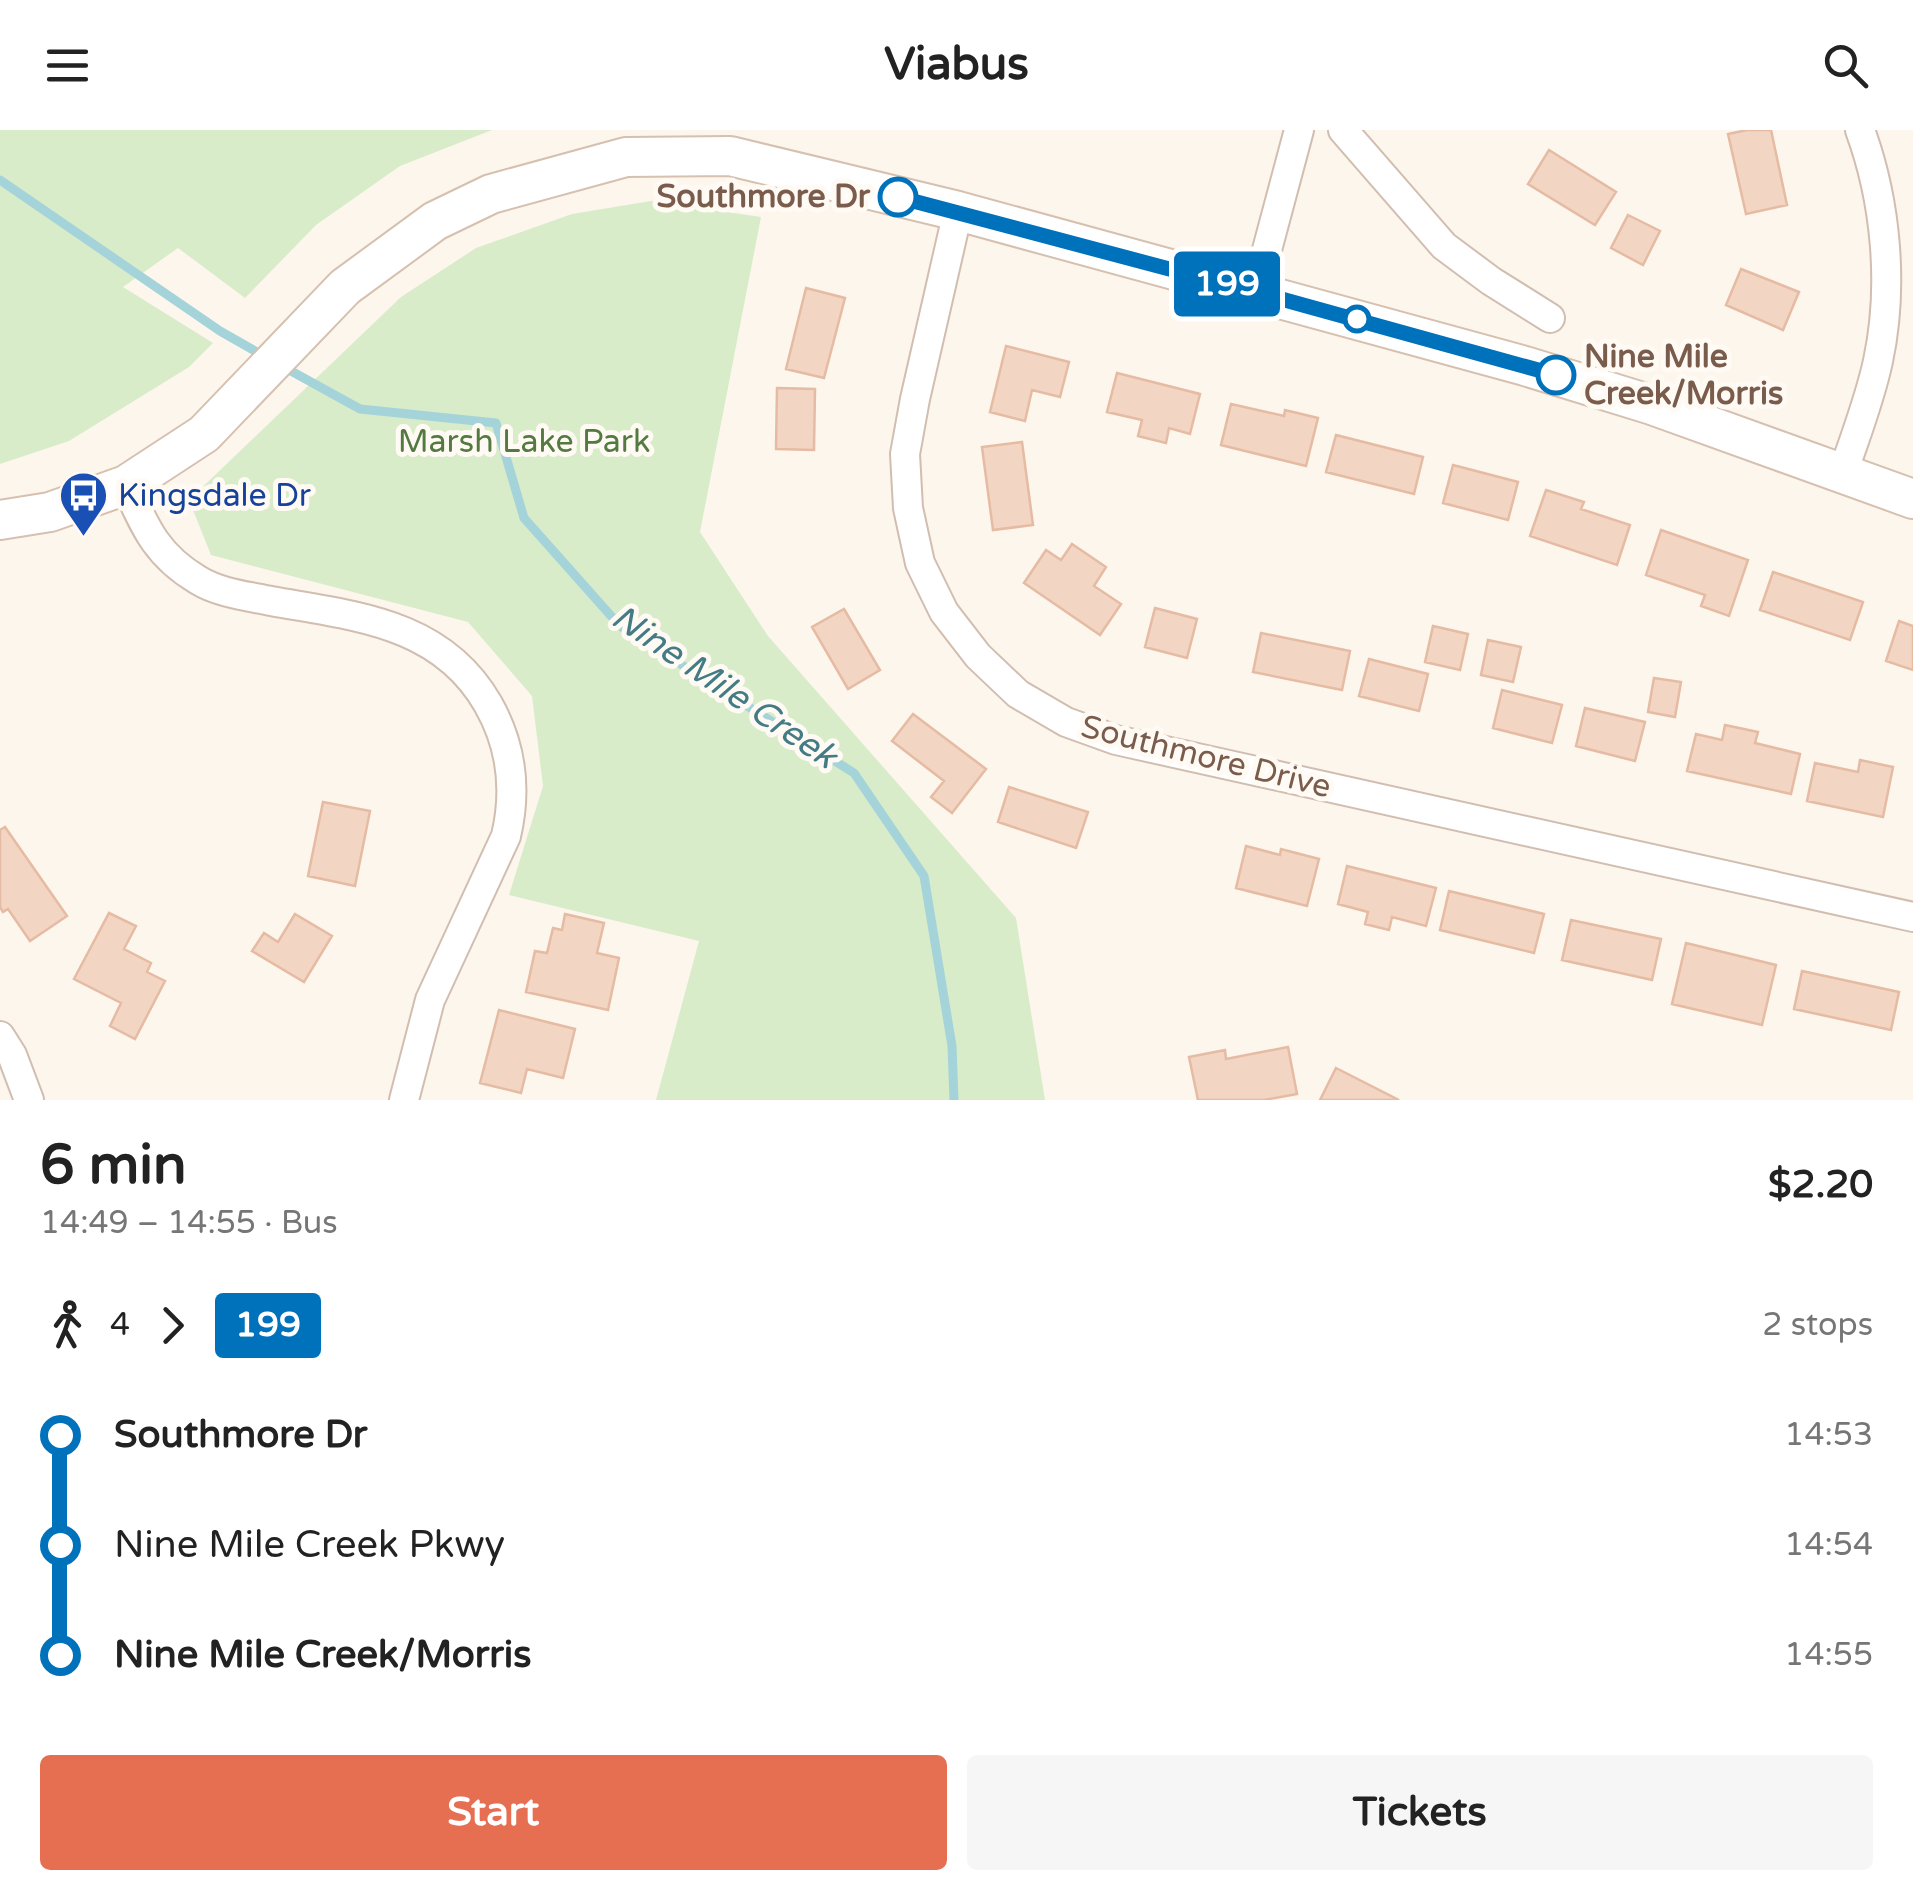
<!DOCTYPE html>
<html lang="en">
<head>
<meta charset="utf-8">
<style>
	:root { --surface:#fff; --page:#f6f6f6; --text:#222; --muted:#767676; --accent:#e76f51 }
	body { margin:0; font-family:"Varela Round",sans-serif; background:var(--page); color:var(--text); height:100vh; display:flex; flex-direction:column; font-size:38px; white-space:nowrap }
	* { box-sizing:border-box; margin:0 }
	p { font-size:32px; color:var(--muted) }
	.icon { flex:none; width:55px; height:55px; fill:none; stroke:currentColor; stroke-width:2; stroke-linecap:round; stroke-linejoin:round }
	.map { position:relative; height:970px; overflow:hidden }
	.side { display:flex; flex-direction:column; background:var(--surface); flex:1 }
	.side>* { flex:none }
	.badge { padding:0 20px; border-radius:8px; font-size:35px; line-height:65px }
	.map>.badge { position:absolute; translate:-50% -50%; box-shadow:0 0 0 5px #fff }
	.legs { display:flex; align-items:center; gap:15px; height:110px; padding:0 40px; font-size:32px }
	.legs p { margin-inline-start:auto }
	.head { display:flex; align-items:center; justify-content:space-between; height:170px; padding:0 40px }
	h1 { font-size:55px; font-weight:800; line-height:75px }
	.cta { display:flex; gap:20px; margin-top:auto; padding:20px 40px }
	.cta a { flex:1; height:115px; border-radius:10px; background:var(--accent); color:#fff; font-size:40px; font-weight:800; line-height:115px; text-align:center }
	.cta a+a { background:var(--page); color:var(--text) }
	ul { padding:0 40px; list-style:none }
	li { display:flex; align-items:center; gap:35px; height:110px; font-size:38px }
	li i { display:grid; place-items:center; width:15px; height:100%; margin:0 12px; background:currentColor }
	li i::after { content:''; width:25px; height:25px; margin:-12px; border:8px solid; border-radius:50%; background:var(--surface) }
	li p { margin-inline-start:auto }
	li:first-child i { background:linear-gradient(#0000 50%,currentColor 0) }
	li:last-child i { background:linear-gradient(currentColor 50%,#0000 0) }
	header { display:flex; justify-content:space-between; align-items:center; height:130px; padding:0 40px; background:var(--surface); font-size:45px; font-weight:800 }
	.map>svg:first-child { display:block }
	.green { fill:#d8ecc9 }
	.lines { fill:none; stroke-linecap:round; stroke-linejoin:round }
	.stream { stroke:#a5d3da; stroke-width:9 }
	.building { fill:#f3d5c3; stroke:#e6bba3; stroke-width:2.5 }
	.street-casing { stroke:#d1beb0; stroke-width:32 }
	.secondary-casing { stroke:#d6c0b0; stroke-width:42 }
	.street { stroke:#fff; stroke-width:28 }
	.secondary { stroke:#fff; stroke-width:38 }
	.line-1-casing { stroke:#fff; stroke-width:22 }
	.line-1 { stroke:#0072bc; stroke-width:15 }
	.stop-1-dot { fill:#fff; stroke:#0072bc; stroke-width:5 }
	.labels { text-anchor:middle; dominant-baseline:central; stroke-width:10; stroke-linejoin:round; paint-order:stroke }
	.stop-label { font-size:32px; font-weight:bold; fill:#7a5c4d; stroke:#fffaf3; text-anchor:end }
	.park-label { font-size:32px; fill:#537a41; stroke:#fffaf3 }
	.transit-label { font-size:32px; fill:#164399; stroke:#fffaf3; text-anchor:start }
	.street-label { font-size:32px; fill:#7a5c4d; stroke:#fffaf3 }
	.water-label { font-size:35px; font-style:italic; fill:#437c86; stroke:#fffaf3 }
</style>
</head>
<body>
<header><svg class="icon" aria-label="menu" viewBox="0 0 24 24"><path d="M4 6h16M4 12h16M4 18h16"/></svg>Viabus<svg class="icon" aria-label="search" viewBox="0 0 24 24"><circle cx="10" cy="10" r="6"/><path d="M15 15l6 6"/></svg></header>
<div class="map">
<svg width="1913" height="970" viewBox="0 0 1913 970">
	<rect width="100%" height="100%" fill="#fdf6ec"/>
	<path class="green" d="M0,0H492L400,36L316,95L245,168L178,118L123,157L213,213L189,237L69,311L0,334Z
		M651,71L761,87L700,402L768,506L1016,788L1045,970H656L699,811L509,765L543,656L532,566L468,492L211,425L189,370L401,167L476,118L572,84Z"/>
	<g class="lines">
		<path class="stream" d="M0,50L220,201L264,226
			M282,236L360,279L496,293L524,388L620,496L854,643L924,746L952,916L954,970"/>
	</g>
	<path class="building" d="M1747,0H1771L1787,75L1746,84L1728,4Z
		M1549,20L1616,62L1595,95L1528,54Z
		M1628,85L1660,101L1643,135L1611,118Z
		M1741,139L1799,162L1783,200L1726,175Z
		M806,158L845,168L824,248L786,239Z
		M1006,216L1069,232L1060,267L1032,260L1025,291L990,282Z
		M1117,243L1200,264L1190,304L1169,298L1166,313L1138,306L1142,290L1107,282Z
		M777,258L815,259L814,320L776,319Z
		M1231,274L1284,286L1285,280L1318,288L1306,336L1221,315Z
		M1336,305L1423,327L1414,364L1326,342Z
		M1022,312L1033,395L993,400L982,317Z
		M1453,335L1518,352L1508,390L1443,373Z
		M1546,360L1584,372L1581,379L1630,395L1617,435L1530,406Z
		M1661,400L1748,430L1729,486L1701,476L1705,465L1646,445Z
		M1072,414L1106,437L1094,456L1121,474L1100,505L1024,453L1046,420L1061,430Z
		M1773,442L1863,472L1850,510L1760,480Z
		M1155,478L1197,489L1187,528L1145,517Z
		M844,479L880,540L848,559L812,497Z
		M1899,491L1913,496V540L1886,531Z
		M1433,496L1468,504L1460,540L1425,532Z
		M1261,503L1350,521L1342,560L1253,542Z
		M1488,510L1521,517L1513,552L1481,545Z
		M1369,529L1428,544L1419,581L1359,566Z
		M1654,548L1681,552L1675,587L1648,582Z
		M1502,560L1562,575L1552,613L1493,598Z
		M1585,578L1645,592L1635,631L1576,616Z
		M913,584L986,639L952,683L931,667L944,651L892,611Z
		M1725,595L1758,602L1755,613L1800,624L1791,664L1687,641L1696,604L1722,610Z
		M1860,630L1893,637L1883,687L1807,671L1815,633L1858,642Z
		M1009,657L1088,682L1076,718L998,692Z
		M323,672L370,681L355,756L308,746Z
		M5,697L67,786L30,811L8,779L3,782L0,777V700Z
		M1246,716L1280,725L1281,719L1319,729L1307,776L1236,758Z
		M1347,736L1436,758L1426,796L1392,787L1389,800L1365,794L1368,782L1338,774Z
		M1449,761L1544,784L1534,823L1440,800Z
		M109,783L136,796L124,819L151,833L147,842L165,851L135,909L110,896L121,873L74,849Z
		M295,784L332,806L304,852L252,821L264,803L278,812Z
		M565,784L604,793L597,823L619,828L608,880L526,862L535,821L547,823L553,798L562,800Z
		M1571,790L1661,809L1652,850L1562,830Z
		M1686,813L1776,835L1762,895L1672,874Z
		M1802,841L1899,862L1891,900L1794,879Z
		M499,880L575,899L563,948L527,939L521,963L480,953Z
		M1288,917L1297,964L1264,970H1198L1189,927L1225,920L1226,929Z
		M1336,938L1399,970H1320Z"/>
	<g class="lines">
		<defs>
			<path id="street" d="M1343,0L1444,116L1491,151L1550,188
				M958,81L915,269L905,324L908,378L920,433L944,482L978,526L1018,564L1066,592L1116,610L1913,787
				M1256,161L1299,0
				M1843,343C1855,307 1870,269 1878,231C1894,156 1886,71 1860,0
				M126,355C145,397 156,425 198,450C219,463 247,466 271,471C354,486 441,492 488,574C512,616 517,659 506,706L430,870L404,970
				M0,906L12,925L29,970"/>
			<path id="secondary" d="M0,390L50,382L126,355L204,304L345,157L435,91L491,64L626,27L730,26L958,81L1525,236L1652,275L1913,369"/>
		</defs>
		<use href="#street" class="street-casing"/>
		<use href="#secondary" class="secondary-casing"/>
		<use href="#street" class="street"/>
		<use href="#secondary" class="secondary"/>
	</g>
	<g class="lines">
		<defs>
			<path id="line-1" d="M898,67L1256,162L1556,245"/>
		</defs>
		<use href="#line-1" class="line-1-casing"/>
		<use href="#line-1" class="line-1"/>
	</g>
	<defs>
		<symbol id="bus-pin" viewBox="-11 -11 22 30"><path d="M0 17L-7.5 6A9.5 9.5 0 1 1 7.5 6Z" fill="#1a4fb4" stroke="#fffaf3"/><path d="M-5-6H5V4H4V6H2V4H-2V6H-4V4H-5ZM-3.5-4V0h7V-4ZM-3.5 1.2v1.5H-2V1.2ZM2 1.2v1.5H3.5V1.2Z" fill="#fff"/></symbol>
	</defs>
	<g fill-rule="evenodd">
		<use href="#bus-pin" x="56" y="338" width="55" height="75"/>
	</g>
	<g class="stop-1-dot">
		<circle cx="898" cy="67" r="18"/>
		<circle cx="1357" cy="189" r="12"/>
		<circle cx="1556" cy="245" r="18"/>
	</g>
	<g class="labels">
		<g class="stop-label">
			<text x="870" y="67">Southmore Dr</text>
			<text x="1584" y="227" text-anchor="start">Nine Mile<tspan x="1584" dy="37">Creek/Morris</tspan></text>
		</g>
		<g class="park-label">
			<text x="524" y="312">Marsh Lake Park</text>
		</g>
		<g class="transit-label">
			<text x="118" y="366">Kingsdale Dr</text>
		</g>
		<g class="street-label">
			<text transform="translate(1206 627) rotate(14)">Southmore Drive</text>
		</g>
		<g class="water-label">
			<text transform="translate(724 557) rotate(34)">Nine Mile Creek</text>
		</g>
	</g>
</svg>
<b class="badge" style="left:1227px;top:154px;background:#0072bc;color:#fff">199</b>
</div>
<section class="side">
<div class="head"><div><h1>6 min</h1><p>14:49 – 14:55 · Bus</p></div><b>$2.20</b></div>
<div class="legs"><svg class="icon" aria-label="walk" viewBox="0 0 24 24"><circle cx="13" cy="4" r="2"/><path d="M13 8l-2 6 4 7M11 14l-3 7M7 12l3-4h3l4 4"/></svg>4<svg class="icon" aria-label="forward" viewBox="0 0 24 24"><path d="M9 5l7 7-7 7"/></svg><b class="badge" style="background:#0072bc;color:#fff">199</b><p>2 stops</p></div>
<ul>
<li><i style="color:#0072bc"></i><b>Southmore Dr</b><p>14:53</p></li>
<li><i style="color:#0072bc"></i><span>Nine Mile Creek Pkwy</span><p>14:54</p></li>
<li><i style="color:#0072bc"></i><b>Nine Mile Creek/Morris</b><p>14:55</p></li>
</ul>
<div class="cta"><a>Start</a><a>Tickets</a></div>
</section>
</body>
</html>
